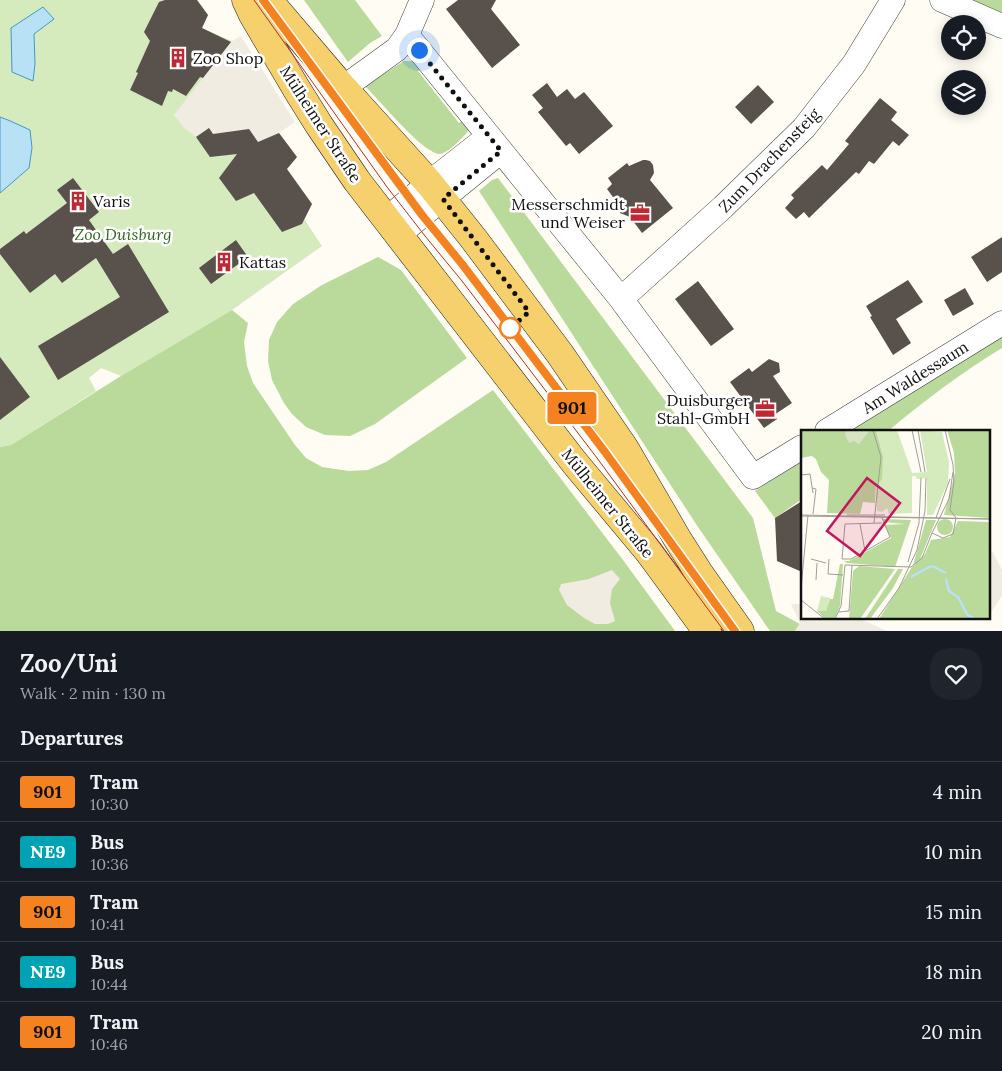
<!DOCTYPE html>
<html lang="en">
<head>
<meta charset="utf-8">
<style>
	:root { --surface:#171b24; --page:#20242c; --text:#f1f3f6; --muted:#9ea1a6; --line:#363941 }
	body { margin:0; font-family:Lora,serif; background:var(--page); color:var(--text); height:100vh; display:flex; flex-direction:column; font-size:19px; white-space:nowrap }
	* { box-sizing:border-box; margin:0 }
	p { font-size:16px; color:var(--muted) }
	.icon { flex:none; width:28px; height:28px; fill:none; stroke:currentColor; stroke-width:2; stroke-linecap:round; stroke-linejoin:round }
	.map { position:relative; height:631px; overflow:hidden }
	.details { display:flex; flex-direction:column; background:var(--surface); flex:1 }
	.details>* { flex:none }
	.badge { padding:0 10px; border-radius:4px; font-size:18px; line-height:32px }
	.tools { position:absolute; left:941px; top:15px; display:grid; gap:10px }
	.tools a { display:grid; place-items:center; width:45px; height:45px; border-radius:50%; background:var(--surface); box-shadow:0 2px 12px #0003; font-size:25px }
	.you { position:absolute; width:25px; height:25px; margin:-12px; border:4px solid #fff; border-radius:50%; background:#1a73e8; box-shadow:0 0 0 8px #1a73e833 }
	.map>.badge { position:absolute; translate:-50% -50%; box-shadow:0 0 0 2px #fff }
	h2 { padding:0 20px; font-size:19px; line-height:45px }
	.round { display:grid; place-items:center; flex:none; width:52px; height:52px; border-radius:20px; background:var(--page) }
	.overview { display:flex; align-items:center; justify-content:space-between; height:85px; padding:0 20px }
	h1 { font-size:24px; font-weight:700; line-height:38px }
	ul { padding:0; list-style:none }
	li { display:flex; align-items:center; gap:15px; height:60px; padding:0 20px; border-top:1px solid var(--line) }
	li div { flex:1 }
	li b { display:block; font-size:19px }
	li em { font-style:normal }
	li .badge { min-width:55px; font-weight:700; text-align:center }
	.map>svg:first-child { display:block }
	.green { fill:#d5eabd }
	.forest { fill:#bada9c }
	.plaza { fill:#f0ece1 }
	.water { fill:#b9e1f6; stroke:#4099cc }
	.building { fill:#59514c }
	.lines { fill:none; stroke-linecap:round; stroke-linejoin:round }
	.minor-casing { stroke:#434343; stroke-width:25 }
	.major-casing { stroke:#212121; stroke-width:29 }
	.minor { stroke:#fff; stroke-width:24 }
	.major { stroke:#f6d06c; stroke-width:28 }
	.tram { stroke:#bf2935; stroke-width:1 }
	.line-casing { stroke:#fff; stroke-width:11 }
	.line { stroke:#f58220; stroke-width:8 }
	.walk { stroke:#101010; stroke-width:5; stroke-dasharray:0 9 }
	.stop-dot { fill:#fff; stroke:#f58220; stroke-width:2.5 }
	.labels { text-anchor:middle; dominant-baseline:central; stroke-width:5; stroke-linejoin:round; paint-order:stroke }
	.poi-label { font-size:16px; fill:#101010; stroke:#fff; text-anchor:start }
	.street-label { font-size:16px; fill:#101010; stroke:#fff }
	.park-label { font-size:16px; font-style:italic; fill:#316820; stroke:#fff }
	.inset-river { fill:none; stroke:#b9e1f6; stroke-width:2.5 }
	.inset-road { fill:none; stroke:#9f9e98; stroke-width:1 }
	.view { fill:#c2185b; fill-opacity:0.15; stroke:#c2185b; stroke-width:2.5 }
	.inset-edge { fill:none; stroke:#101010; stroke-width:2.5 }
</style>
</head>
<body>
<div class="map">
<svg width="1002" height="631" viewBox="0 0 1002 631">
	<rect width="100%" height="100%" fill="#fffcf3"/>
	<path class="green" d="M0,0H197L208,15L202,28L232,41L174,116L209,128L249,129L258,142L279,133L297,157L279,178L298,185L312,204L304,219L322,246L232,310L121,376L101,368L89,378L96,391L11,445L0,447Z"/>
	<path class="forest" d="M304,0H355L382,36L370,43L348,62Z
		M972,0H1002V13Z
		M404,61H418L422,66L418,71L459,123L464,119L471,127C467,134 447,155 439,154C422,152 379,100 365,86Z
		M498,178L753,518L776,611L800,624L795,631H770L698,527L479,191L492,180Z
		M378,257L380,258L401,270L467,358L375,424L350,436L325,435L306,427L292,414L284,403L272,380L268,361L269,340L277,322L293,304L322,285Z
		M232,310L248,323L244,342L247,366L253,383L295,445L306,458L322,467L349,471L368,470L386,462L493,390L623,560L675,631H0V447L11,445L121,376Z
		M1002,333V348C962,372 924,401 888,431H849Z
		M802,461V499L775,518L755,491Z"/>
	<path class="plaza" d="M241,36L295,122L279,133L258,142L249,130L213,134L209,128L196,137L184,128L174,115L232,41Z
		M988,549L993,552L1002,570V596L991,612L988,613Z
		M612,570L620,579L612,589L610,603L615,621L608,624H595L584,618L567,605L559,590L561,584L589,579Z
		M791,604H802V617H856L887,631H795L800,623Z"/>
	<path class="water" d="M43,7L54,19L34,34L35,64L33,81L12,72L11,28Z
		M0,117L8,120L30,130L32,148L29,168L0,193Z"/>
	<path class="building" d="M165,0H197L208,15L202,28L231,42L203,78L200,77L186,96L173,89L172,92L168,91L162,106L130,90L138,73L136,72L150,41L144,32L159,2Z
		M458,0H496L491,9L520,45L492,68L446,9Z
		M547,83L557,97L567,89L575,99L584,92L613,126L579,154L570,143L566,146L538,112L543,108L532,95Z
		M758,85L774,102L751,124L735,107Z
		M880,98L897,112L891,120L909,135L899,146L893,141L874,164L869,161L859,174L856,172L809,218L804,212L796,219L785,208L794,198L791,195L822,165L827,170L849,144L845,141Z
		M209,128L213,134L249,129L258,142L279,133L297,157L287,169L312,204L302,224L282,232L254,193L236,201L219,178L237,154L210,157L196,137Z
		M643,160H646L650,161L653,165L654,173L650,180L673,208L642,233L630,217L620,213L621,208L607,189L612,184L608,178L627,163L629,166Z
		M73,178L99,212L89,220L113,254L128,244L169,312L58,380L38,346L120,297L96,258L62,283L55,274L30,293L0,254V249L24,231L26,234L67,203L57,190Z
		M1002,237V272L987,282L971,257Z
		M236,240L248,257L211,284L199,268Z
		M908,280L923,302L896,319L911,343L893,355L870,317L872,316L866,306Z
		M698,281L734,329L711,346L675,299Z
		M965,288L974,304L953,316L944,300Z
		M0,357L30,397L0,420Z
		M769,359L779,363L780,372L773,376L792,403L774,415L777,419L764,428L730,382L749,368L752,372Z
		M802,501V572L777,561L775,518Z"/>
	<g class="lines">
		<defs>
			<path id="minor" d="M942,0L1002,26
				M407,35L621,299L753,477L802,447
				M343,88L397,49L407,35L422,0
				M386,220L429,183L489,136
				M398,235L501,151
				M621,299L723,207L804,128L854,64L893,0
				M827,431L1002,323"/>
			<path id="major" d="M246,0L253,15L296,88L319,125L357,181L574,462L649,552L707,631
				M268,0L343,88L429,183L473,238L560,354L625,449L678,540L699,573L740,631"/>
		</defs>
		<use href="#minor" class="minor-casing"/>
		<use href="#major" class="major-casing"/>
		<use href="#minor" class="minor"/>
		<use href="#major" class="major"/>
		<path class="tram" d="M254,0L387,187L425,236L462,281L597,458L724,631
			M264,0L422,215L462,264L605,451L735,631"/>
	</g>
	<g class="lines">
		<defs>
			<path id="line" d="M263,0L422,215L462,264L605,452L735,631"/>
		</defs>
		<use href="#line" class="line-casing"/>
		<use href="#line" class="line"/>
		<path class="walk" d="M419,50L501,151L443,199L529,312L510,328"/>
	</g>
	<defs>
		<symbol id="building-bare" viewBox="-9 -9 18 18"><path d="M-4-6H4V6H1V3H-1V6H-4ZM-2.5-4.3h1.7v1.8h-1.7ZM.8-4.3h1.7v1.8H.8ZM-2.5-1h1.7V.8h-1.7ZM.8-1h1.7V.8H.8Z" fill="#bf2935" stroke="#fff" stroke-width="2.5" paint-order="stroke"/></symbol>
		<symbol id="office-bare" viewBox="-9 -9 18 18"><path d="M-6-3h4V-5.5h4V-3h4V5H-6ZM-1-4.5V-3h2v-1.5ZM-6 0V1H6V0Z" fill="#bf2935" stroke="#fff" stroke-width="2.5" paint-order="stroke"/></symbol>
	</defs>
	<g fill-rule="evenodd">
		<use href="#building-bare" x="164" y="44" width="28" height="28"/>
		<use href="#building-bare" x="64" y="187" width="28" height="28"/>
		<use href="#office-bare" x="626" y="199" width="28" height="28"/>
		<use href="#building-bare" x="210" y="248" width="28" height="28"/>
		<use href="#office-bare" x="751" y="395" width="28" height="28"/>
	</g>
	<circle class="stop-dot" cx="510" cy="328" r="10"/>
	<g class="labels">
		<g class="poi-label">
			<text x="193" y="58">Zoo Shop</text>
			<text x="93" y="201">Varis</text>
			<text x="625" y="204" text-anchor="end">Messerschmidt<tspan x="625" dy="18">und Weiser</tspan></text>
			<text x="239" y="262">Kattas</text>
			<text x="750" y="400" text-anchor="end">Duisburger<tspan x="750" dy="18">Stahl-GmbH</tspan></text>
		</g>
		<g class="street-label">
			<text transform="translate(321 124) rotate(57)">Mülheimer Straße</text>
			<text transform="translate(769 160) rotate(-46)">Zum Drachensteig</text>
			<text transform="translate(915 377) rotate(-32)">Am Waldessaum</text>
			<text transform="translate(608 503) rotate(51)">Mülheimer Straße</text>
		</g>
		<g class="park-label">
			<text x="123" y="234">Zoo Duisburg</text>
		</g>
	</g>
	<g transform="translate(801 430)">
		<rect width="189" height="189" fill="#fffcf3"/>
		<path d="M75,0H96L111,43L126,42L119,0L141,2L148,32L147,53L132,85H126V48L116,49L115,46H111V83L88,84L86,78L81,82L76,81L75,56L82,26ZM20,166L29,168L25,181H16Z" fill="#d5eabd"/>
		<path d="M0,0H75L82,26L81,49L75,56L74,73L62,72L59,84L26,83L28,50L20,42L15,29L11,26L0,28ZM146,0H189V88L143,85L154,43L153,23ZM136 97a8 8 0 1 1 16 0a8 8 0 1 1-16 0ZM82,89L110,90L94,137L46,133L43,131H48L90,108L83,95L104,94L82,92ZM125,90H135L119,129L112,135ZM157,91L189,92V189H78L111,137L124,124L130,110L149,107ZM39,134H42L39,176L34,188L25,189L16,181H25L29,169H32ZM58,136L94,139L59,189H48L52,141ZM97,139H102L92,158L69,189H64Z" fill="#bada9c"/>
		<path d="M69,0L58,14L53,11L48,13L44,5L46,0Z" fill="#d9e2c3"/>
		<path class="inset-river" d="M131,136L145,143M110,147L130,136M145,149L148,161L157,167L166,184L174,189"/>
		<path class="inset-road" d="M72,0L80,27L73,93M111,0L120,42M117,0L124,42M144,0L152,35L153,51L149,80L155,88L152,104L142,108L131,103L148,69L152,42M0,45L9,44L12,63M11,58L15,59L12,84M0,85L189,89M46,85H84M0,86L189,89M81,88L89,107L50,129H41L44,94L81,93M135,88L149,49M59,94L64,121M10,129L25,133M28,129L27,144L42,145M107,132L118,93L120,48M15,150L16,133M0,158L7,85M0,170L24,189M38,182L48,181L51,135M34,189L40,176L44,135L110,137L121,128L131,103M76,189L98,158L116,120L124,81L125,48"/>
		<path class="view" d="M66,48L99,73L59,126L26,101Z"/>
		<rect width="189" height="189" class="inset-edge"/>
	</g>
</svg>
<div class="tools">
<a><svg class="icon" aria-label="locate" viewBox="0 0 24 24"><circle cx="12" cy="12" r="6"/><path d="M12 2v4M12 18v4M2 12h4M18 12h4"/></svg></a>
<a><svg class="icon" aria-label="layers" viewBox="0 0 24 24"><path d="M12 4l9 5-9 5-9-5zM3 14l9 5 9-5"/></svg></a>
</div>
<div class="you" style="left:419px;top:50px"></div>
<b class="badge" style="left:572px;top:408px;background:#f58220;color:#111">901</b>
</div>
<section class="details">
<div class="overview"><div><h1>Zoo/Uni</h1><p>Walk · 2 min · 130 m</p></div><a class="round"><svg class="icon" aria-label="heart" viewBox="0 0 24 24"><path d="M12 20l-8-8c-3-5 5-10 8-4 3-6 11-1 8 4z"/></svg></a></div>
<h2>Departures</h2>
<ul>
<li><span class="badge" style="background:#f58220;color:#111">901</span><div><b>Tram</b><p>10:30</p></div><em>4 min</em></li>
<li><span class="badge" style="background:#00a3b4;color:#fff">NE9</span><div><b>Bus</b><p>10:36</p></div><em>10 min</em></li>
<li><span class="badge" style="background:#f58220;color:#111">901</span><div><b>Tram</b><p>10:41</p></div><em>15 min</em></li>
<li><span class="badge" style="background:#00a3b4;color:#fff">NE9</span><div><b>Bus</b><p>10:44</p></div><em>18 min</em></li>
<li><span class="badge" style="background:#f58220;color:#111">901</span><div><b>Tram</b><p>10:46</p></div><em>20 min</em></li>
</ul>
</section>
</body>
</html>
